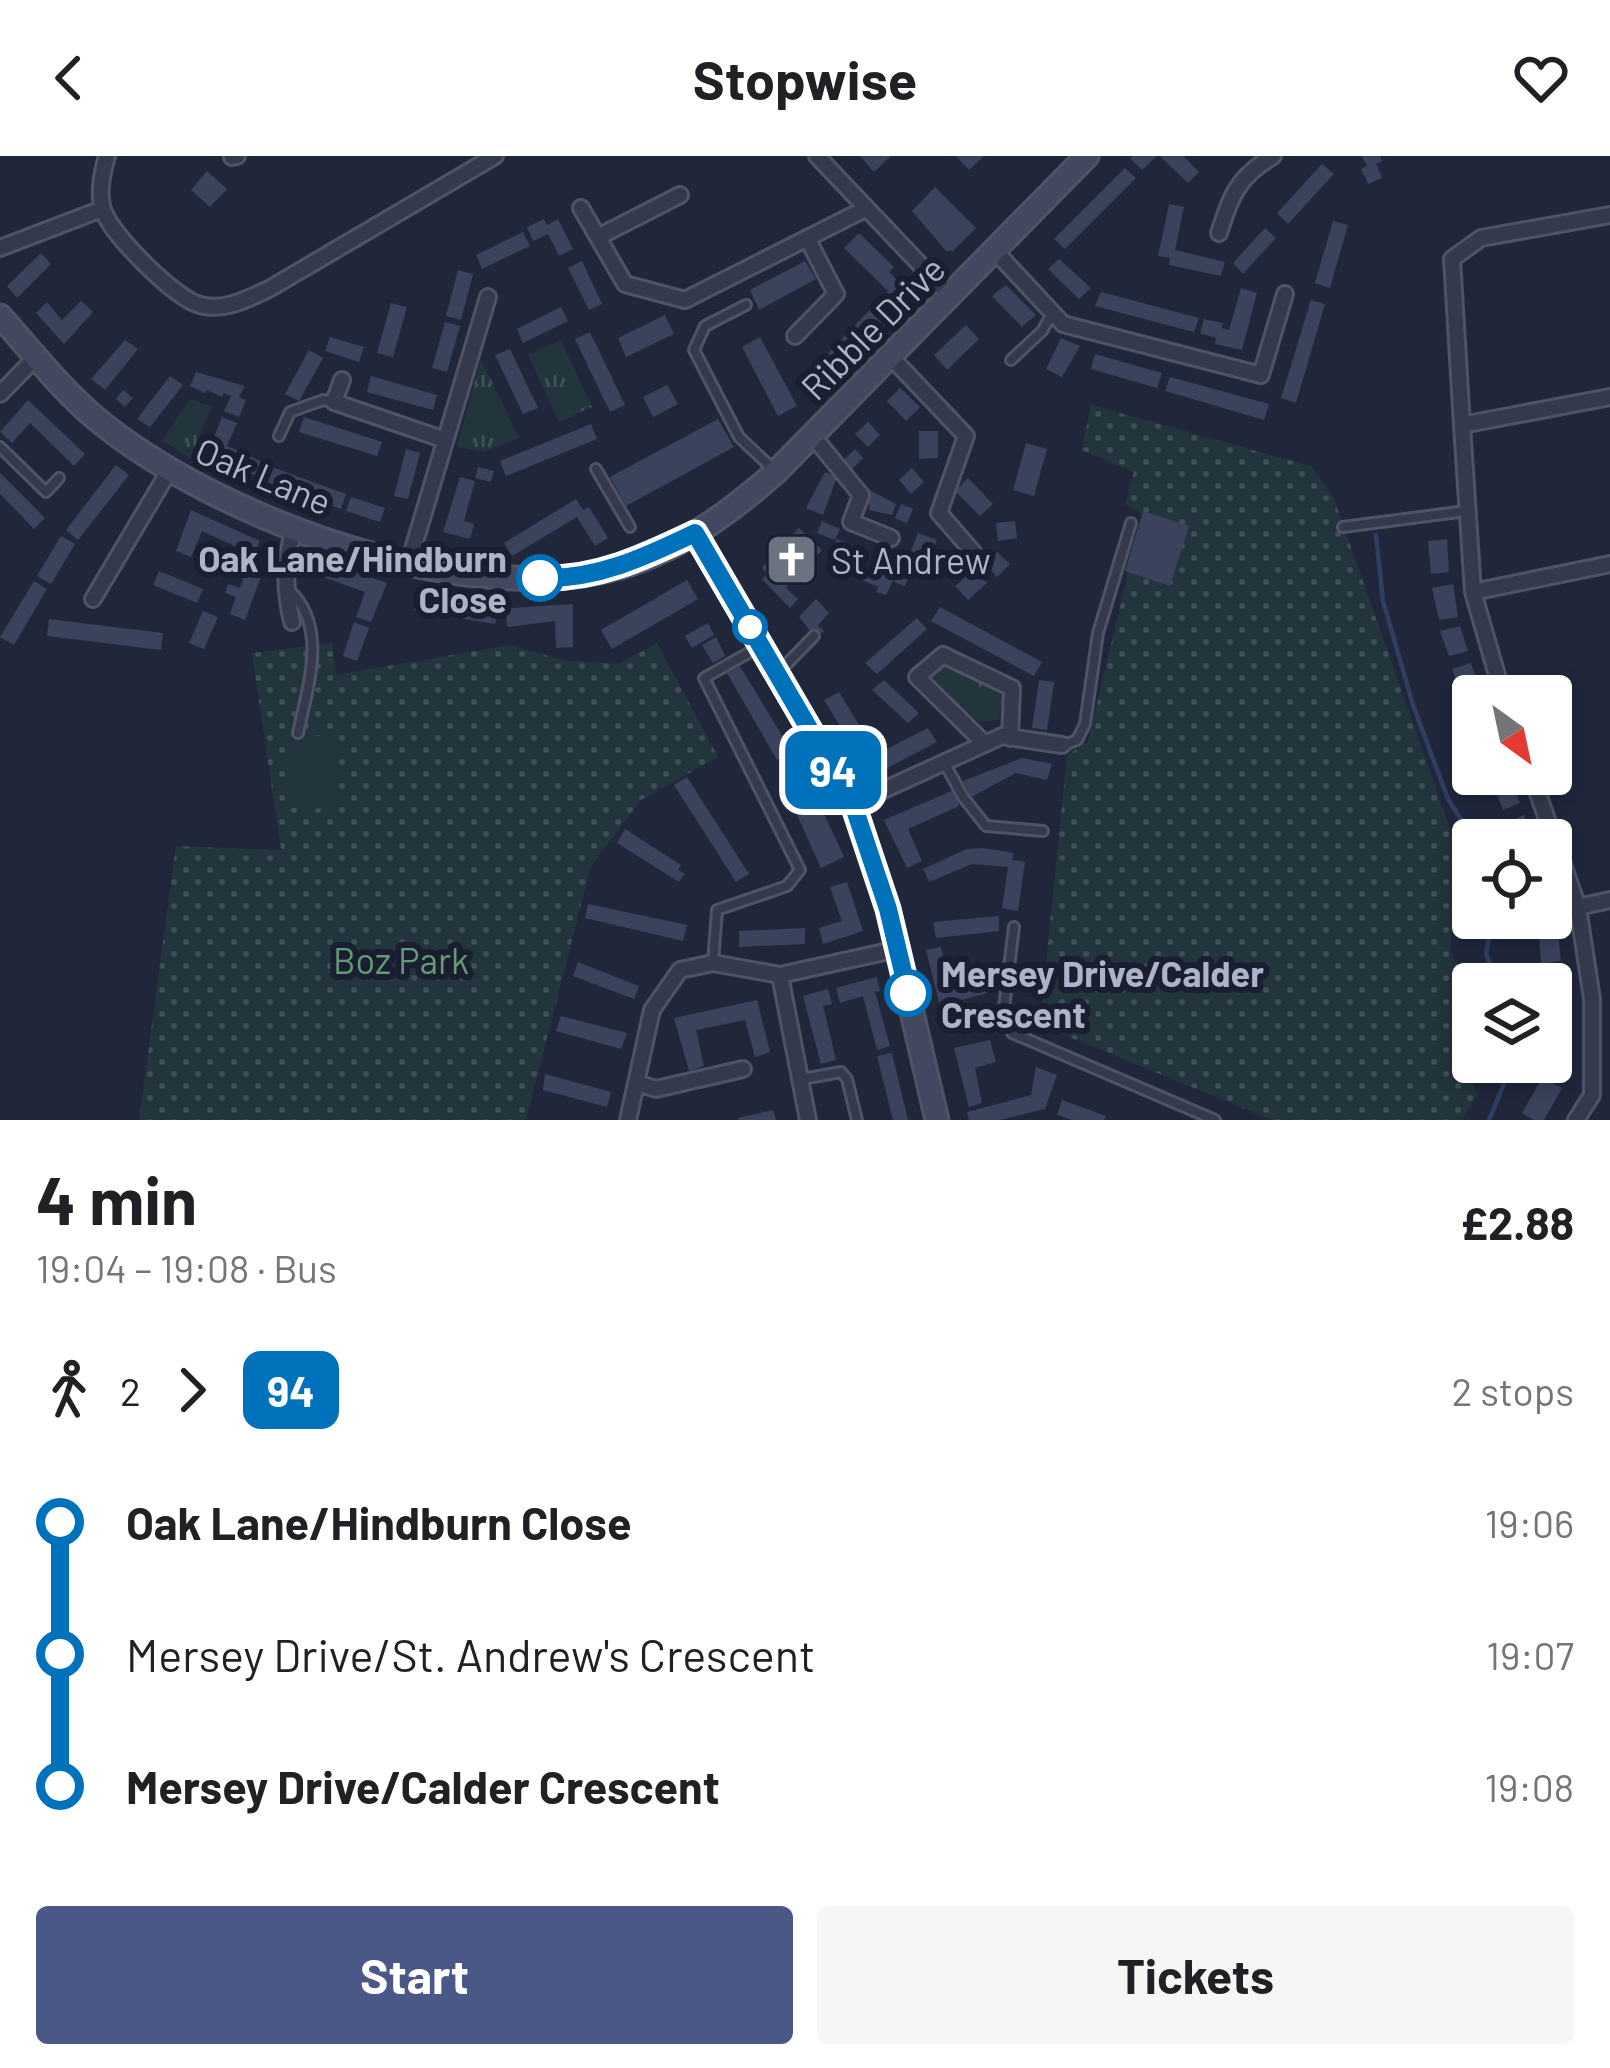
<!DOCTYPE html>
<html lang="en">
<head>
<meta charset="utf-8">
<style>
	:root { --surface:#fff; --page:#f6f6f6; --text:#202124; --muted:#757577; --accent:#495887 }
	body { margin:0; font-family:Barlow,sans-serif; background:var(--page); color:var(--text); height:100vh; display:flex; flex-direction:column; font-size:45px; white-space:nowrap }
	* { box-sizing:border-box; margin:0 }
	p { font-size:39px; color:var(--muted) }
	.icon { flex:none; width:66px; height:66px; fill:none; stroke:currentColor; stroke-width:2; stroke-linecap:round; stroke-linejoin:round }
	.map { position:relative; height:964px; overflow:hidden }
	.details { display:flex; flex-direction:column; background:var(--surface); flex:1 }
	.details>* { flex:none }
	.badge { padding:0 24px; border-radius:18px; font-size:42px; line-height:78px }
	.needle { width:78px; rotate:147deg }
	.controls { position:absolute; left:1452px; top:519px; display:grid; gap:24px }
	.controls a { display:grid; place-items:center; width:120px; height:120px; border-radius:12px; background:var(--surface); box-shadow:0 6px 18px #0003; font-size:60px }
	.map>.badge { position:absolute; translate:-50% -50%; box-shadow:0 0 0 6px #fff }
	.legs { display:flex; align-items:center; gap:18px; height:132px; padding:0 36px; font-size:39px }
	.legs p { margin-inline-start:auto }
	.head { display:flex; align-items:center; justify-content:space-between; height:204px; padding:0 36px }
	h1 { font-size:66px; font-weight:700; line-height:90px }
	.primary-button { display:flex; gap:24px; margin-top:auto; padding:24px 36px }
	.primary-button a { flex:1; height:138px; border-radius:12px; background:var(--accent); color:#fff; font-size:48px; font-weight:700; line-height:138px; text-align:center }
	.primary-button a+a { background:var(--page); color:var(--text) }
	ul { padding:0 36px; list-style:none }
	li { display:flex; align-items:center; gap:42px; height:132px; font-size:45px }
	li i { display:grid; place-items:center; width:18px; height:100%; margin:0 15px; background:currentColor }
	li i::after { content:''; width:30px; height:30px; margin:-15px; border:9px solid; border-radius:50%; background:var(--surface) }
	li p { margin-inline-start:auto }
	li:first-child i { background:linear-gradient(#0000 50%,currentColor 0) }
	li:last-child i { background:linear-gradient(currentColor 50%,#0000 0) }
	header { display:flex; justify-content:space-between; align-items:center; height:156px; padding:0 36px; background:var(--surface); font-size:54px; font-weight:700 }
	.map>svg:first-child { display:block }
	.grass { fill:url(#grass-tufts) }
	.park { fill:url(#park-dots) }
	.pitch { fill:#22353c }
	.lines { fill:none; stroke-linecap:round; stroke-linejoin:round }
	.stream { stroke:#303e62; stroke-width:4.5 }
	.building { fill:#3b435c }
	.lane-casing { stroke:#4e5466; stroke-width:14 }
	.street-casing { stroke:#4e5466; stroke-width:20 }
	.secondary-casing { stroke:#4e5466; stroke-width:27 }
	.lane { stroke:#343a4b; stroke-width:8 }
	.street { stroke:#343a4b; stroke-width:14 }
	.secondary { stroke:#41485f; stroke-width:21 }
	.line-1-casing { stroke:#fff; stroke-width:27 }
	.line-1 { stroke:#0072bc; stroke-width:18 }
	.stop-1-dot { fill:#fff; stroke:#0072bc; stroke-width:6 }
	.labels { text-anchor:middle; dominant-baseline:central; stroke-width:12; stroke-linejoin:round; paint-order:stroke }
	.street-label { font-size:36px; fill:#aeb4c8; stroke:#191f30 }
	.stop-label { font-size:36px; font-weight:bold; fill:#aeb4c8; stroke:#191f30; text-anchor:end }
	.poi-label { font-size:36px; fill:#aeb4c8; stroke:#191f30; text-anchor:start }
	.park-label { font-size:36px; fill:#649a78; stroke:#191f30 }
</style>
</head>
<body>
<header><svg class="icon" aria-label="back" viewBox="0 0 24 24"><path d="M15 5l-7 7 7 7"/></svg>Stopwise<svg class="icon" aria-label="heart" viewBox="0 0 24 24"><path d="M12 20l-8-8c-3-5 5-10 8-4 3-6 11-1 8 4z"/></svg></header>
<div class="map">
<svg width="1610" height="964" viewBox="0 0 1610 964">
	<defs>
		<pattern id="grass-tufts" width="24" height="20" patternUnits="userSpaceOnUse" patternTransform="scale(3)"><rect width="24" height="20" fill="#22353c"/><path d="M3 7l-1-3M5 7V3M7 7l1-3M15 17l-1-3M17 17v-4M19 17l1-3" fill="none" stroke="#405057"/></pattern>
		<pattern id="park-dots" width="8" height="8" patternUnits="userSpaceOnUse" patternTransform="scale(3)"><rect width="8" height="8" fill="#22353c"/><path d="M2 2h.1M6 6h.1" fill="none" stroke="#405057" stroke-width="1.8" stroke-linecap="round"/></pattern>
	</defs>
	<rect width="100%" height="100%" fill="#20273b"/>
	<path class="grass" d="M561,184L592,251L559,266L528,199Z
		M481,203L519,282L484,296L457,291Z
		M190,243L212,251L190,302L162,284Z
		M945,505L1004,533L998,564L978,566L933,528L931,516Z"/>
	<path class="park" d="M1091,249L1311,310L1333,340L1461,704L1450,792L1473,844V901L1468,918L1478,938L1462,964H1272L1040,869L1067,599L1088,586L1142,358L1125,348L1134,316L1082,294Z
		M332,487L336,519L510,489L563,504L619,508L657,487L718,601L641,644L591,710L526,964H139L176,690L281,694L252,497Z"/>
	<path class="pitch" d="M291,580H338L336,653L289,652Z"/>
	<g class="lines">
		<path class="stream" d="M1376,379L1383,445L1413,549L1448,643L1474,684
			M1487,762L1490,777L1486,797L1497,828
			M1489,964L1513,906"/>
	</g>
	<path class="building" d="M860,0H891L874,16Z
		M956,0H984L969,14Z
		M1133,0H1157L1142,14L1130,2Z
		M1160,0H1183L1199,16L1188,27Z
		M1362,0H1380L1382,5L1376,8L1382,22L1368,28L1361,13L1367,10Z
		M1322,8L1334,18L1288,68L1277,57Z
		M1125,12L1136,22L1065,93L1054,83Z
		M207,15L227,33L210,51L191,34Z
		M935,31L976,72L953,95H946L912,55Z
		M1169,48L1184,51L1175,94L1225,106L1221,120L1169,109L1170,102L1158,100Z
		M544,63L547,69L558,63L573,93L559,100L548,78L533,85L527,71Z
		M1333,65L1348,69L1330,132L1315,127Z
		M1265,72L1276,82L1243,118L1233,107Z
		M523,76L530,90L482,113L476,99Z
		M859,77L894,111L889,116L900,127L902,143L890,156L894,160L828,228L813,213L888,135L844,92Z
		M41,97L51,108L17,142L7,130Z
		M1059,103L1091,132L1079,143L1048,113Z
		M582,105L602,148L589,154L568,112Z
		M805,105L816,123L759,154L750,134Z
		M458,114L473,118L461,164L446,160Z
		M1006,129L1036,159L1022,171L992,140Z
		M1241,132L1257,137L1242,194L1215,188L1216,182L1200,177L1204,163L1223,167L1222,172L1229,174Z
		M1101,136L1199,162L1194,176L1095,150Z
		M1311,144L1325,148L1296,247L1281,242Z
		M81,145L93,156L64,188L36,157L47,146L62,164Z
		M391,147L407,151L393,201L377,197Z
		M561,151L568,165L523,187L517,173Z
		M665,159L674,178L626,201L618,182Z
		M445,166L460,170L447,216L432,212Z
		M966,169L979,183L947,214L934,199Z
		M590,176L625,249L610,256L575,183Z
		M330,181L364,191L359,206L325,195Z
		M760,181L797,250L778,260L742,191Z
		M1061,182L1080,190L1062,221L1046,213Z
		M125,184L138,193L105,234L91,223Z
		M510,193L538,252L523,258L495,199Z
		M309,194L323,202L299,245L285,238Z
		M1095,198L1162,217L1157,232L1091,213Z
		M196,216L245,230L239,241L246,244L239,261L224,255L231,240L224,237L222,241L207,234L205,237L190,230Z
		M170,220L183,229L150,271L137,263Z
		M371,220L437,239L433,254L367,236Z
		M1170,221L1269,248L1264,264L1165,235Z
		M667,229L678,248L653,261L643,241Z
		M900,232L920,251L906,265L887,245Z
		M123,234L133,242L125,251L116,243Z
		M28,244L85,298L74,310L30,267L12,287L0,276Z
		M222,261L237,267L227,290L265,307L259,321L206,301Z
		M304,261L382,286L377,300L299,276Z
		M718,263L734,291L626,350L610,321Z
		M868,266L880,279L868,291L855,278Z
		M591,268L597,283L506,320L500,305Z
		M919,275H938V302L919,303Z
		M1026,287L1047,293L1034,340L1013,334Z
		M406,293L420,297L408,343L394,340Z
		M855,293L863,302L852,313L844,304Z
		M116,309L129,319L78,384L66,374Z
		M269,310L346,338L341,353L264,325Z
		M478,311L494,315L491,326L475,322Z
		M912,312L924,326L911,338L899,324Z
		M825,316L837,321L823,359L806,352Z
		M0,317L45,362L34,373L0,338Z
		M460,321L475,325L464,365L474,368L470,383L443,376Z
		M968,322L993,348L980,360L955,335Z
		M866,332L896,348L892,359L869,354L870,349L861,345Z
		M351,341L385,352L380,366L346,355Z
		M576,343L583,354L589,351L608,382L595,390L577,361L512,400L504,387Z
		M901,348L913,353L907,367L895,362Z
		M191,354L260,385L254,399L202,375L191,401L176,395Z
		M1143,355L1189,370L1170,430L1125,415Z
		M822,365L840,373L835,384L817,377Z
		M1015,365L1017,382L998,385L996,367Z
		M799,372L822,394L786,432L798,443L790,452L762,423L767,418L762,412Z
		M918,377L937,384L927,410L908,403Z
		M61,380L75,388L51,428L37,420Z
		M837,383L864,394L857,411L848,407L850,399L834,393Z
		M1447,383L1449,416L1431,418L1428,385Z
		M997,396L1010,408L997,421L985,408Z
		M315,403L387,427L371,466L356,461L365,436L311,417Z
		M903,405L920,412L916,421L910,419L905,430L894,426Z
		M859,409L894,423L886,439L876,436L878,431L855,421Z
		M248,410L263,415L245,464L230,458L236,441L225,437L228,428L240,432Z
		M974,413L987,427L968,444L955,430Z
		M159,415L203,433L197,447L153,429Z
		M687,424L698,443L612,493L601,474Z
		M34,425L47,433L14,489L0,481Z
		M1453,428L1458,461L1439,464L1432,432Z
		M417,439L498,453L495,468L414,455Z
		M816,443L829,457L818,469L824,475L816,482L799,461Z
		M573,448V491L556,492L555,465L507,471L506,456L512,452Z
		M940,451L1042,506L1034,520L931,465Z
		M203,455L218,461L204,493L189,487Z
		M917,462L927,473L877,518L865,507Z
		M49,463L163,477L161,494L47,480Z
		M354,466L369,472L357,505L343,500Z
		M708,467L714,479L692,492L685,480Z
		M1460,470L1468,495L1449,500L1440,475Z
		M716,481L725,500L713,507L702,489Z
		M1471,507L1479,532L1461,539L1452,513Z
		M740,510L792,596L777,604L727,517Z
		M884,524L919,557L908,567L872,534Z
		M1039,524L1054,526L1047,574L1032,572Z
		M839,536L874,594L861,603L824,544Z
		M928,572L937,586L870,621L860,607Z
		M1022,602L1052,608L1047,624L1016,617L971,641L963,625Z
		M802,611L844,701L821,712L780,621Z
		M687,621L749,718L736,726L674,629Z
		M1511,622L1520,647L1503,654L1493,628Z
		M954,634L959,650L908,673L922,705L907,712L884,664Z
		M1524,659L1534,684H1515L1507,666Z
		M625,673L681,709L678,714L685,718L679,726L617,687Z
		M983,692L1014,697L1012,704L1025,706L1018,755L1002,752L1008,711L972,708L929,726L923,713L967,693Z
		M847,726L863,775L823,788L819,772L842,765L830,731Z
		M588,748L687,769L683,785L585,762Z
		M999,760V775L936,782L933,766Z
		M805,772V788L739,791V775Z
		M1558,778L1561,805L1541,808L1539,780Z
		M941,791L950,830L988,820L995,835L940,850L926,794Z
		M578,806L639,830L634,843L573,820Z
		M1562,819L1566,846L1551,847V828H1545L1544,820Z
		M877,821L880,835L875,836L890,890L877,894L863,840L840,847L836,832Z
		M828,833L832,848L823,850L836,904L821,908L803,840Z
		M757,844L770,896L755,901L745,864L696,874L704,910L689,915L674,862Z
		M561,860L627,877L621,893L556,875Z
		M1567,862L1571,903L1551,905V865Z
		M990,884L996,906L975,912L982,947L969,951L954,892Z
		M892,897L908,964H893L877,900Z
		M1036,911L1057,919L1045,953L1000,964H969L967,956L1031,939Z
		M545,918L611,936L607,951L543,934Z
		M1542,922L1562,932L1544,964H1534L1522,957Z
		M1062,944L1106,960L1104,964H1072L1057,959Z
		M773,954L776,964H738V962Z"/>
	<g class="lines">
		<defs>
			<path id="lane" d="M746,149L705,170L694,194L739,281L775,315
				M1011,204L1042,175L1052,158
				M279,280L290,256L323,244L334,246
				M0,291L46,336L59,322
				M596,313L630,371
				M1343,371L1466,355
				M288,433C329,469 308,530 298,577
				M781,514L814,480
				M1064,589L1077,584L1085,568L1098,477L1131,367
				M945,608L963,641L986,670L1043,675
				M1014,771L1003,860L1012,877L1215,964
				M713,807L717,754L787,730L800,714L704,522L759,491
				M802,923L841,916L847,923L857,964"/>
			<path id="street" d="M107,0C102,17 97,39 104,56C113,80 172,139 197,148C222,157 247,143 269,133L495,0
				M817,0L949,139
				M232,1L237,0
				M581,52L625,128L685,144L865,53
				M1610,59L1481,82L1452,103L1462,269L1610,241
				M1219,77C1232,38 1237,22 1273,0
				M598,81L680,39
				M0,92L102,53
				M995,95L1063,168L1261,219L1285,138
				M795,180L836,138L807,82
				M890,200L966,280L939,357L973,396
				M342,224L334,246L445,284
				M0,238L36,201
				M1462,269L1473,436L1503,540
				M812,279L861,339L851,366L891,382
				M408,410L488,141
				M1473,436L1610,408
				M93,443L169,315
				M292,466C284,430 284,406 295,370
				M985,588L917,521L943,499L1012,532L1010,582
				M1531,618L1578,751L1592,843V939L1576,964
				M853,648L1002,580L1062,589
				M1578,751L1610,744
				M780,819L808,964
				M637,927L656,933L743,913
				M628,964L652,854L680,814L713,807L780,819L898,793"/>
			<path id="secondary" d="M0,160C30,193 59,231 93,260C213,362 476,460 630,408C686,389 733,354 776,316L1087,0
				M695,377L853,648L888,753L937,964"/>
		</defs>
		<use href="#lane" class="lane-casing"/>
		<use href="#street" class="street-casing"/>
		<use href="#secondary" class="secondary-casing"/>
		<use href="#lane" class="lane"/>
		<use href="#street" class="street"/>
		<use href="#secondary" class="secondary"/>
	</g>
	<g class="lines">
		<defs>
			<path id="line-1" d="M540,422C596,424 645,401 695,377L853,648L888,753L908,837"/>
		</defs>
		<use href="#line-1" class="line-1-casing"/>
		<use href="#line-1" class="line-1"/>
	</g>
	<defs>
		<symbol id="church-square" viewBox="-11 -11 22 22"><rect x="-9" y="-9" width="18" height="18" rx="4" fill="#6b7280" stroke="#191f30"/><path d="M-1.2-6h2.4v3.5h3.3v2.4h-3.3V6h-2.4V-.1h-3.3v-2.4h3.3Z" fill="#fff"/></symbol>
	</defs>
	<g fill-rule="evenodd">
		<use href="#church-square" x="762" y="374" width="59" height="59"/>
	</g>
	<g class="stop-1-dot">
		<circle cx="540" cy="422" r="21"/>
		<circle cx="750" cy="471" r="15"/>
		<circle cx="908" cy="837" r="21"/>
	</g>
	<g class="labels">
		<g class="street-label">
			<text transform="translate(872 171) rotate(-45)">Ribble Drive</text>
			<text transform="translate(264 319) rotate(23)">Oak Lane</text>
		</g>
		<g class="stop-label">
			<text x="507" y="401">Oak Lane/Hindburn<tspan x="507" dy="41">Close</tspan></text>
			<text x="941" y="816" text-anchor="start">Mersey Drive/Calder<tspan x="941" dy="41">Crescent</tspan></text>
		</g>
		<g class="poi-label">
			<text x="831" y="403">St Andrew</text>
		</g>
		<g class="park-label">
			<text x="401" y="803">Boz Park</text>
		</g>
	</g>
</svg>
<div class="controls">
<a><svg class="needle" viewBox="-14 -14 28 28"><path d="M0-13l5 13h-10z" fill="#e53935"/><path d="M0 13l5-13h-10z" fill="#757577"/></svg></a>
<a><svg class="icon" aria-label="locate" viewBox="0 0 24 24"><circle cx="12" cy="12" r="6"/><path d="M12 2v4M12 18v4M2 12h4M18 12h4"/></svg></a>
<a><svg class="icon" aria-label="layers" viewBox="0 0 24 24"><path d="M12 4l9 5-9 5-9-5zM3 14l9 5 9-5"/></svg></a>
</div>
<b class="badge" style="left:833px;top:614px;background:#0072bc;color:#fff">94</b>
</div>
<section class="details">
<div class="head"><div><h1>4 min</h1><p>19:04 – 19:08 · Bus</p></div><b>£2.88</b></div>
<div class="legs"><svg class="icon" aria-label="walk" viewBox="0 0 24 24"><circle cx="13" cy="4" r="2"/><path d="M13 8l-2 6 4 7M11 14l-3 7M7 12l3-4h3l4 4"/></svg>2<svg class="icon" aria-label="forward" viewBox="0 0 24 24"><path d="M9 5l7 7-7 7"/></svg><b class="badge" style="background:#0072bc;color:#fff">94</b><p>2 stops</p></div>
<ul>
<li><i style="color:#0072bc"></i><b>Oak Lane/Hindburn Close</b><p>19:06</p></li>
<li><i style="color:#0072bc"></i><span>Mersey Drive/St. Andrew's Crescent</span><p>19:07</p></li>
<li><i style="color:#0072bc"></i><b>Mersey Drive/Calder Crescent</b><p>19:08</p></li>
</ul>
<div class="primary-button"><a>Start</a><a>Tickets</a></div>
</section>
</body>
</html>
